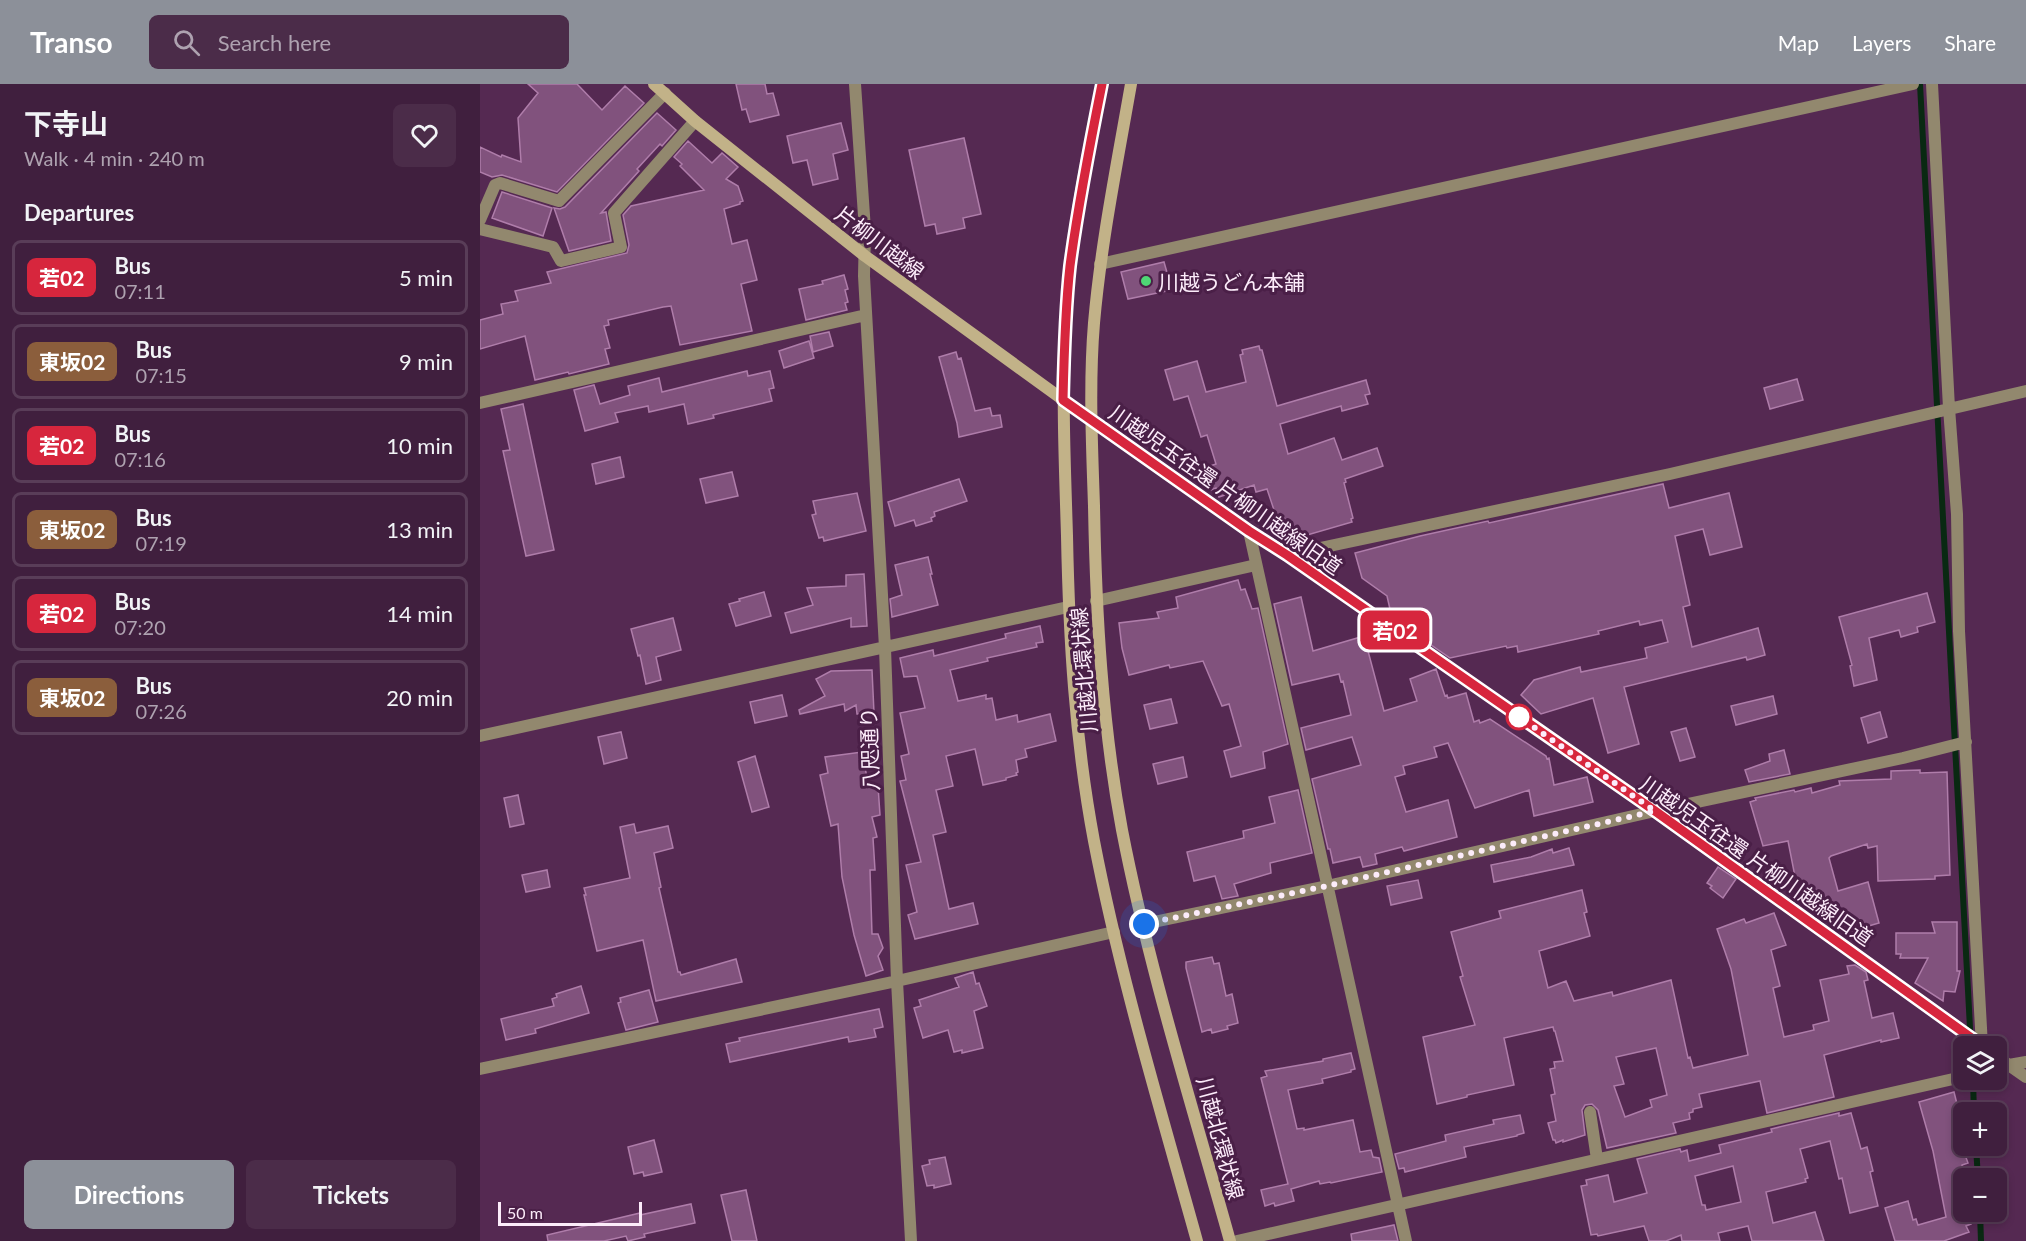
<!DOCTYPE html>
<html lang="en">
<head>
<meta charset="utf-8">
<style>
	:root { --surface:#401f3e; --page:#4b2c49; --text:#f1f3f6; --muted:#aea2b0; --line:#593d58; --accent:#8c9099 }
	body { margin:0; font-family:Lato,"Noto Sans JP",sans-serif; background:var(--page); color:var(--text); height:100vh; display:flex; flex-direction:column; font-size:22px; white-space:nowrap }
	* { box-sizing:border-box; margin:0 }
	p { font-size:20px; color:var(--muted) }
	.icon { flex:none; width:33px; height:33px; fill:none; stroke:currentColor; stroke-width:2; stroke-linecap:round; stroke-linejoin:round }
	.map { position:relative; flex:1; overflow:hidden }
	.details { display:flex; flex-direction:column; background:var(--surface); width:480px }
	.details>* { flex:none }
	.badge { padding:0 12px; border-radius:9px; font-size:21px; line-height:39px }
	.buttons { position:absolute; left:1473px; top:952px; display:grid; gap:12px }
	.buttons a { display:grid; place-items:center; width:54px; height:54px; border-radius:9px; background:var(--surface); box-shadow:0 3px 9px #0003,0 0 0 2px var(--line); font-size:30px }
	.scale { position:absolute; left:18px; bottom:15px; width:144px; box-sizing:border-box; padding-left:6px; border:3px solid #fcecfa; border-top:0; font-size:16px; line-height:21px; white-space:nowrap; color:#fcecfa; -webkit-text-stroke:4px #4a1f47; paint-order:stroke }
	.you { position:absolute; width:30px; height:30px; margin:-15px; border:4px solid #fff; border-radius:50%; background:#1a73e8; box-shadow:0 0 0 9px #1a73e833 }
	.map>.badge { position:absolute; translate:-50% -50%; box-shadow:0 0 0 3px #fff }
	h2 { padding:0 24px; font-size:22px; line-height:54px }
	.round { display:grid; place-items:center; flex:none; width:63px; height:63px; border-radius:9px; background:var(--page) }
	.summary { display:flex; align-items:center; justify-content:space-between; height:102px; padding:0 24px }
	h1 { font-size:28px; font-weight:700; line-height:45px }
	.primary-button { display:flex; gap:12px; margin-top:auto; padding:12px 24px }
	.primary-button a { flex:1; height:69px; border-radius:9px; background:var(--accent); color:#fff; font-size:24px; font-weight:700; line-height:69px; text-align:center }
	.primary-button a+a { background:var(--page); color:var(--text) }
	ul { padding:0; list-style:none }
	li { display:flex; align-items:center; gap:18px; height:75px; margin:0 12px 9px; padding:0 12px; border:3px solid var(--line); border-radius:9px }
	li div { flex:1 }
	li b { display:block; font-size:22px }
	li em { font-style:normal }
	li .badge { min-width:66px; font-weight:700; text-align:center }
	header { display:flex; align-items:center; gap:36px; box-sizing:border-box; height:84px; padding:0 30px; background:var(--accent); color:#fff }
	header strong { font-size:28px }
	nav { display:flex; gap:33px; margin-inline-start:auto; font-size:21px }
	.search { width:420px; height:54px; background:var(--page); display:flex; align-items:center; gap:15px; box-sizing:border-box; padding:0 21px; border-radius:9px; color:var(--muted); font-size:22px }
	main { display:flex; flex:1; min-height:0 }
	.map>svg:first-child { display:block }
	.lines { fill:none; stroke-linecap:round; stroke-linejoin:round }
	.stream { stroke:#092912; stroke-width:6 }
	.building { fill:#81527d; stroke:#af7daa; stroke-width:1.5; fill-rule:evenodd }
	.minor { stroke:#92886e; stroke-width:12 }
	.secondary { stroke:#c2b288; stroke-width:12 }
	.line-casing { stroke:#fff; stroke-width:14 }
	.line { stroke:#d7263d; stroke-width:9 }
	.walk { stroke:#fcecfa; stroke-width:6; stroke-dasharray:0 10.8 }
	.poi-dot { fill:#4ed675; stroke:#4a1f47; stroke-width:2 }
	.stop-dot { fill:#fff; stroke:#d7263d; stroke-width:3 }
	.labels { text-anchor:middle; dominant-baseline:central; stroke-width:6; stroke-linejoin:round; paint-order:stroke }
	.street-label { font-size:21px; fill:#fcecfa; stroke:#4a1f47 }
	.poi-label { font-size:21px; fill:#fcecfa; stroke:#4a1f47; text-anchor:start }
</style>
</head>
<body>
<header>
<strong>Transo</strong>
<div class="search"><svg class="icon" aria-label="search" viewBox="0 0 24 24"><circle cx="10" cy="10" r="6"/><path d="M15 15l6 6"/></svg>Search here</div>
<nav><a>Map</a><a>Layers</a><a>Share</a></nav>
</header>
<main>
<section class="details">
<div class="summary"><div><h1>下寺山</h1><p>Walk · 4 min · 240 m</p></div><a class="round"><svg class="icon" aria-label="heart" viewBox="0 0 24 24"><path d="M12 20l-8-8c-3-5 5-10 8-4 3-6 11-1 8 4z"/></svg></a></div>
<h2>Departures</h2>
<ul>
<li><span class="badge" style="background:#d7263d;color:#fff">若02</span><div><b>Bus</b><p>07:11</p></div><em>5 min</em></li>
<li><span class="badge" style="background:#8b5e3c;color:#fff">東坂02</span><div><b>Bus</b><p>07:15</p></div><em>9 min</em></li>
<li><span class="badge" style="background:#d7263d;color:#fff">若02</span><div><b>Bus</b><p>07:16</p></div><em>10 min</em></li>
<li><span class="badge" style="background:#8b5e3c;color:#fff">東坂02</span><div><b>Bus</b><p>07:19</p></div><em>13 min</em></li>
<li><span class="badge" style="background:#d7263d;color:#fff">若02</span><div><b>Bus</b><p>07:20</p></div><em>14 min</em></li>
<li><span class="badge" style="background:#8b5e3c;color:#fff">東坂02</span><div><b>Bus</b><p>07:26</p></div><em>20 min</em></li>
</ul>
<div class="primary-button"><a>Directions</a><a>Tickets</a></div>
</section>
<div class="map">
<svg width="1546" height="1157" viewBox="0 0 1546 1157">
	<rect width="100%" height="100%" fill="#552952"/>
	<g class="lines">
		<path class="stream" d="M1440,0L1491,963
			M1493,996L1494,1029
			M1496,1062L1498,1095
			M1500,1128L1501,1157"/>
	</g>
	<path class="building" d="M48,0H97L122,26L145,2L164,19L77,108L22,91L12,93L0,88V63L21,73L22,71L41,78L38,34L58,9Z
		M256,0H285L287,10L293,9L299,31L270,38L266,25L262,26Z
		M177,29L196,46L182,62L180,60L157,85L159,87L121,129L126,128L131,157L89,167L74,124L80,125L85,123Z
		M361,39L368,66L353,70L358,95L333,101L327,76L313,79L307,52Z
		M484,54L501,130L483,134L485,144L457,150L455,140L445,142L429,66Z
		M208,57L232,79L242,69L258,83L246,95L258,102L263,117L260,118V120L244,125L252,160L267,156L277,196L261,200L272,247L200,261L191,222L183,223L128,236L129,241L124,242L130,264L125,265L129,280L89,290L88,288L55,296L45,252L0,265V236L23,230L21,220L38,217L35,207L71,199L67,188L147,169L149,161L143,131L151,122L224,106L200,82L202,80L194,73Z
		M22,108L72,124L63,152L12,134Z
		M684,178L692,206L648,215L641,188Z
		M364,191L368,205L365,206L368,218L365,219L367,226L326,236L319,205L343,200L342,197Z
		M349,248L353,262L333,268L330,252Z
		M329,257L334,274L304,284L299,267Z
		M779,262L780,266H782L797,322L886,296L890,310L885,311L888,320L862,327L861,322L800,340L808,370L854,354L862,376L897,364L903,382L865,395L866,398L864,399L873,434L871,435L872,438L827,451L828,457L812,461L804,433L797,435L787,405L776,408L774,401L739,413L736,404L731,406L729,401L726,402L721,388L731,385L730,382L736,380L727,351L721,353L708,312L694,316L685,286L717,277L726,308L766,298L760,271L763,270L762,266Z
		M476,268L478,275L481,274L495,327L510,324L512,332L520,331L522,343L479,353L477,339L459,273Z
		M267,287L268,292L290,287L294,304L289,305L292,317L233,331L234,334L208,340L204,320L169,328L168,322L135,329L138,338L105,347L94,306L114,301L120,320L150,311L148,302L179,294L182,308Z
		M1317,295L1323,316L1290,325L1284,304Z
		M43,320L74,466L46,472L23,367L30,366L21,325Z
		M140,373L144,393L116,400L112,380Z
		M252,388L258,412L226,419L220,395Z
		M479,395L487,417L454,428L455,432L451,434L452,437L436,442L434,436L415,442L408,418Z
		M1183,400L1189,424L1249,409L1262,463L1230,471L1223,445L1195,452L1210,521L1203,523L1212,563L1278,544L1285,571L1267,576L1266,573L1144,603L1159,660L1128,669L1113,614L1061,630L1041,611L1054,596L1100,583L1101,588L1167,574L1165,564L1188,558L1182,536L1160,541L1159,537L1118,547L1119,550L1038,568L1037,562L1027,564L1026,562L970,574L912,534L907,512L882,494L875,469L940,452L1008,437L1009,439Z
		M377,409L386,447L344,457L343,453L339,454L332,431L336,430L333,417Z
		M448,473L452,490H450L458,521L412,533L410,515L422,511L415,481Z
		M384,490L387,542L371,543V534L311,549L305,529L333,521L327,504L366,502V491Z
		M758,496L761,506L765,505L772,525L778,524L808,660L783,668L785,684L751,693L744,667L761,662L749,620L742,622L723,577L690,584L689,581L649,591L642,564L639,539L679,534L677,528L698,524L696,513Z
		M284,508L291,532L256,542L249,520L260,517L259,515Z
		M1447,509L1455,538L1437,543L1438,548L1421,553L1419,546L1389,554L1397,596L1374,602L1370,582L1372,581L1359,533Z
		M821,513L833,567L884,552L904,627L937,617L930,595L956,585L965,612L967,611L968,614L986,609L994,638L999,636L1000,639L1010,635L1066,672L1067,675L1069,674L1074,701L1107,693L1113,718L1054,732L1049,706L995,724L968,659L954,663L957,673L923,682L925,690L915,693L926,728L968,716L977,753L924,767L922,763L895,770L897,780L883,783L880,773L853,779L850,765H848L832,695L881,681L872,653L826,666L821,644L871,631L863,597L861,598L859,590L812,601L794,520Z
		M193,534L201,566L176,573L181,596L166,600L160,571L158,572L151,545Z
		M560,542L563,558L556,559L557,563L507,574L508,577L470,586L478,617L506,611V615L512,614L516,636L537,631L538,638L570,630L576,657L545,665L547,673L536,676L538,688L536,689L537,691L526,694V696L503,701L495,665L466,672L473,702L456,706L466,748L453,751L469,825L493,819L498,840L435,855L428,831L437,828L426,781L441,778L420,697L426,696L421,672L429,670L420,629L445,624L437,592L424,593L420,574L453,566L454,572L526,554L525,550Z
		M392,586L394,629L377,630L376,621L365,627L364,620L320,630L319,626L345,612L336,595L351,587Z
		M302,611L307,632L275,639L270,618Z
		M1293,612L1297,630L1256,641L1251,622Z
		M691,615L697,639L670,645L664,621Z
		M1400,628L1407,653L1388,659L1381,634Z
		M1206,644L1215,673L1200,677L1191,648Z
		M141,648L147,674L124,680L118,653Z
		M1304,666L1310,690L1269,698L1265,686L1290,677L1289,670Z
		M382,668L389,704L398,702L400,731L392,733L397,753L393,754L395,786H390L392,850H398L403,864L398,872L403,886L386,892L374,851L362,793L358,740L351,742L340,691L348,689L345,673Z
		M275,672L289,723L272,728L258,678Z
		M703,673L707,693L678,700L673,680Z
		M1440,686V689L1467,688L1470,791L1455,792V795L1398,797L1397,762L1388,764L1387,760L1351,772L1349,774L1358,807L1388,798L1399,839L1368,848L1350,837L1341,809L1319,813L1308,757L1283,762L1270,718L1276,716L1275,714L1314,706L1315,708L1331,704L1332,709L1360,701L1359,697L1411,695V687Z
		M818,706L832,769L790,779L791,789L754,800L758,812L742,815L735,792L714,797L707,768L764,754L763,747L795,739L789,713Z
		M38,711L44,740L30,743L24,714Z
		M154,740L156,749L188,742L193,764L174,769L181,803L179,804L198,888H200L201,891L256,875L262,898L176,917L163,856L117,867L104,811H106L104,804L150,794L140,743Z
		M1089,764L1094,781L1014,798L1011,781L1051,773L1072,765L1073,769Z
		M1238,783L1256,795L1243,814L1230,804L1232,802L1227,799Z
		M67,786L70,803L46,808L42,791Z
		M938,796L942,814L911,821L907,802Z
		M1102,806L1107,828L1104,829L1110,852L1059,867L1068,904L1086,897L1094,917L1132,908L1133,912L1191,896L1208,974L1210,973L1213,984L1268,971L1251,885L1237,845L1264,835L1266,839L1294,829L1306,861L1291,866L1300,902L1293,904L1304,953L1334,946L1333,941L1349,937L1340,896L1369,890L1367,882L1375,881L1386,888L1388,896L1384,897L1392,934L1413,929L1419,954L1401,958V956L1344,971L1354,1013L1287,1029L1280,997L1219,1010L1222,1023L1213,1025V1028L1209,1029L1210,1035L1193,1039L1196,1049L1127,1064L1118,1026L1112,1020L1105,1021L1102,1026L1105,1051L1083,1058V1056L1076,1059L1075,1056H1073L1068,1039L1076,1037L1071,1011L1075,1010L1070,985L1075,984L1074,978L1083,977L1075,947H1074L1073,943L1024,954L1034,1001L987,1011V1013L957,1020L943,953L995,941L980,893L983,892L971,848L1021,834L1019,827ZM1176,964L1187,1011L1170,1016L1172,1023L1145,1033L1134,1002L1144,1000L1136,973Z
		M1452,838H1477V887H1480L1475,908L1464,907L1463,917L1435,899L1448,874H1420L1421,870H1416V849H1455Z
		M732,873L734,880L739,879L746,912L752,910L758,939L747,942L748,945L732,949L731,945L722,948L706,884V878Z
		M493,888L496,900L499,899L507,922L494,927L503,964L482,969V966L474,968L468,946L443,954L434,924L441,922L439,916L479,903L475,894Z
		M101,902L109,929L55,945L56,949L26,956L21,935L74,922L72,915L77,913L76,910Z
		M169,906L178,938L146,946L138,919L141,918L140,914Z
		M399,925L403,943L394,945L396,953L369,958L368,953L250,978L246,960L260,957L259,954Z
		M871,969L875,985L871,986V988L842,995L843,999L808,1006L817,1045L824,1044V1046L873,1036L880,1068L891,1066L893,1073L899,1074L902,1088L851,1099L850,1098L840,1100L839,1097L811,1105L814,1117L795,1122L794,1119L785,1122L781,1106L808,1100L781,994L787,992L785,987L843,977V975Z
		M1474,1008L1480,1032H1477L1484,1056V1068L1488,1079L1482,1081L1484,1128H1486L1491,1140L1486,1142L1489,1148L1464,1157H1415L1405,1124L1428,1117L1433,1136L1436,1135L1438,1141L1466,1133L1453,1067L1439,1018Z
		M1359,1029V1032L1371,1029L1381,1065L1387,1063L1393,1087L1390,1088L1398,1122L1370,1129L1362,1094L1359,1095L1350,1057L1320,1065L1328,1094L1325,1095L1326,1098L1286,1108L1293,1139L1335,1128L1344,1157H1272L1268,1142L1238,1149L1240,1157H1202L1201,1151L1186,1157H1169L1164,1142L1118,1152L1117,1150L1111,1151L1101,1102L1107,1101L1106,1096L1128,1091L1134,1118L1167,1109L1157,1075L1200,1065L1201,1068L1207,1066L1209,1077L1241,1069L1239,1061L1284,1050L1292,1048L1291,1045ZM1253,1082L1261,1118L1226,1126L1225,1121H1222L1215,1092Z
		M1040,1031L1044,1049L1037,1051V1052L984,1063L986,1073L925,1088L924,1084L919,1085L915,1070L966,1057L965,1051L1014,1040L1013,1036Z
		M174,1056L182,1088L164,1092L163,1088L154,1090L148,1063Z
		M465,1073L471,1100L454,1104V1101L447,1102L442,1082L450,1080L449,1076Z
		M266,1106L277,1157H252L241,1111Z
		M211,1120L215,1139L164,1150L165,1153L148,1157L146,1152L124,1157H68L67,1151L160,1129V1131Z
		M914,1141L918,1157H872L871,1150Z"/>
	<g class="lines">
		<path class="minor" d="M375,0L385,146L384,192L405,564L417,897L431,1157
			M1452,0L1469,324L1477,430L1479,547L1502,962
			M0,136L15,101L20,99L79,117L185,9
			M0,145L73,163L81,177L141,163L134,129L215,37
			M620,180L1433,0
			M0,319L386,231
			M611,336L769,447L807,471L1175,727L1504,963
			M769,447L926,1157
			M807,471L1190,390L1546,307
			M616,517L776,481
			M0,652L588,523
			M664,840L847,802L1175,727L1423,674L1486,658
			M1516,972L1546,993
			M1529,981L1546,978
			M0,985L417,897L634,848
			M1110,1028L1117,1075
			M757,1157L1482,993L1484,948"/>
		<path class="secondary" d="M174,0L215,37L385,172L611,336
			M622,0C605,82 588,166 585,251C582,318 585,385 587,452C589,554 595,656 614,757C640,892 680,1024 717,1157
			M651,0C637,80 621,159 614,239C609,300 612,362 614,422C616,530 622,639 642,746C669,885 712,1021 750,1157"/>
	</g>
	<g class="lines">
		<defs>
			<path id="line" d="M622,0C610,60 598,121 590,182C585,227 584,271 583,316L769,447L807,471L1175,727L1504,963"/>
		</defs>
		<use href="#line" class="line-casing"/>
		<use href="#line" class="line"/>
		<path class="walk" d="M664,840L847,802L1175,727L1039,633"/>
	</g>
	<circle class="poi-dot" cx="666" cy="197" r="6"/>
	<circle class="stop-dot" cx="1039" cy="633" r="12"/>
	<g class="labels">
		<g class="street-label">
			<text transform="translate(400 158) rotate(37)">片柳川越線</text>
			<text transform="translate(746 405) rotate(35)">川越児玉往還 片柳川越線旧道</text>
			<text transform="translate(603 586) rotate(-95)">川越北環状線</text>
			<text transform="translate(389 665) rotate(-92)">八咫通り</text>
			<text transform="translate(1277 776) rotate(35)">川越児玉往還 片柳川越線旧道</text>
			<text transform="translate(741 1054) rotate(75)">川越北環状線</text>
		</g>
		<g class="poi-label">
			<text x="678" y="197">川越うどん本舗</text>
		</g>
	</g>
</svg>
<div class="buttons">
<a><svg class="icon" aria-label="layers" viewBox="0 0 24 24"><path d="M12 4l9 5-9 5-9-5zM3 14l9 5 9-5"/></svg></a>
<a>+</a>
<a>−</a>
</div>
<div class="scale">50 m</div>
<div class="you" style="left:664px;top:840px"></div>
<b class="badge" style="left:915px;top:546px;background:#d7263d;color:#fff">若02</b>
</div>
</main>
</body>
</html>
